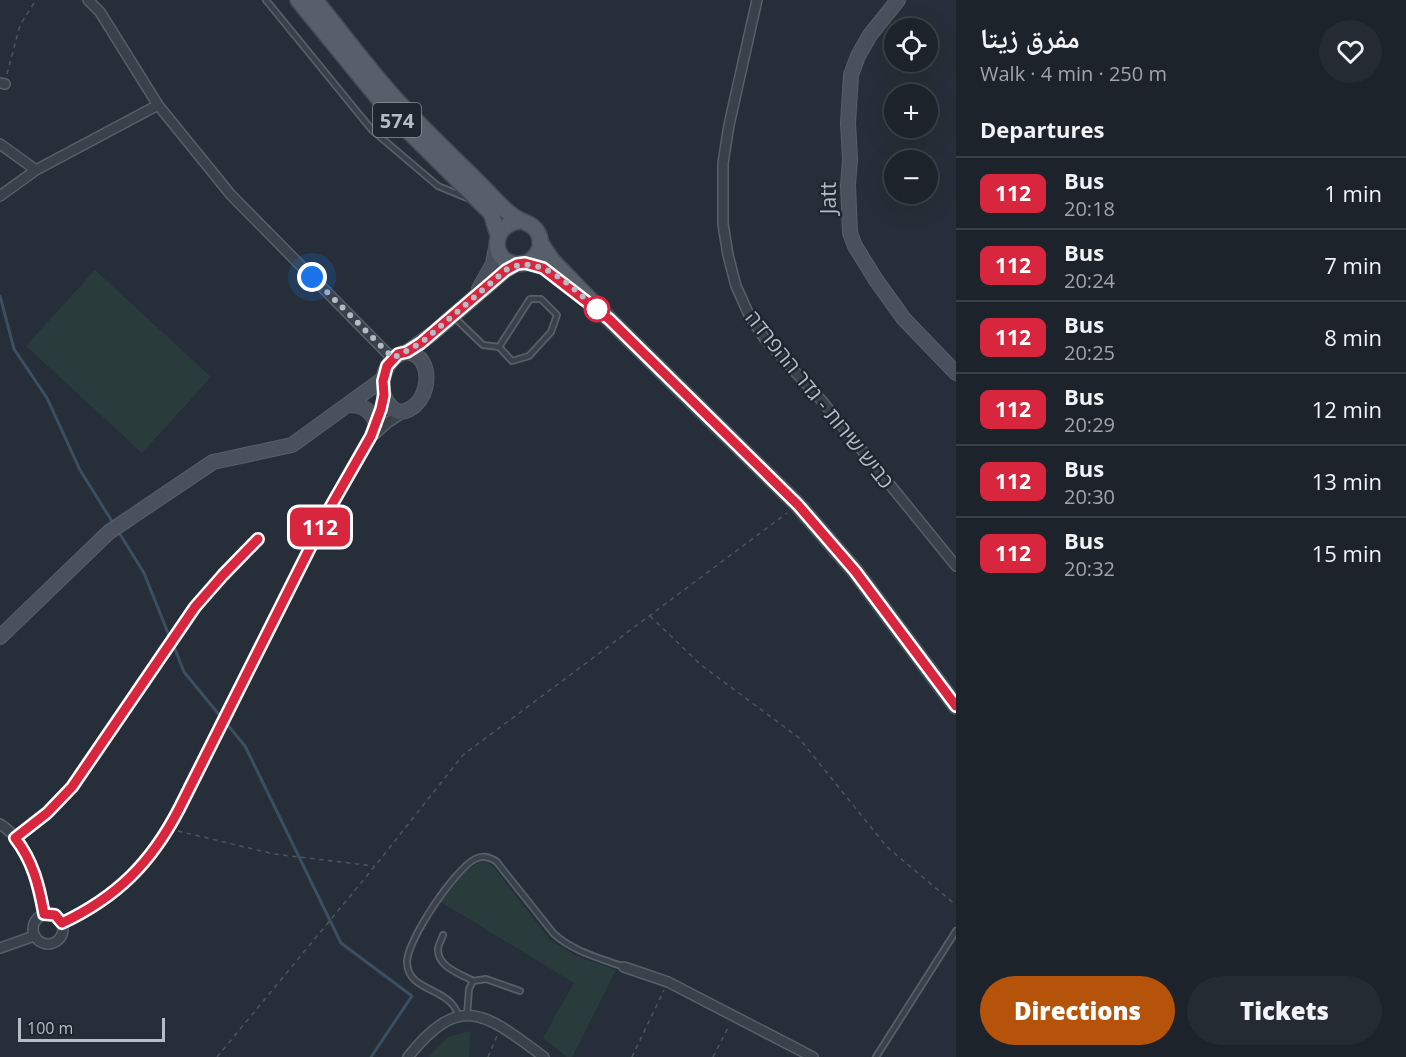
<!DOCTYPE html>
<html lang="en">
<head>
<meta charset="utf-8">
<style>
	:root { --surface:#1c232b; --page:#252b33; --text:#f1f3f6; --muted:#a0a4a9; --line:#3a4047; --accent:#b45309 }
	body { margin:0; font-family:"Open Sans","Noto Naskh Arabic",Heebo,sans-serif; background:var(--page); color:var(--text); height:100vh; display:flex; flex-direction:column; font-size:22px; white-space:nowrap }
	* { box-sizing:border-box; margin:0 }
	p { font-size:20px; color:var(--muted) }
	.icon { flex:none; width:33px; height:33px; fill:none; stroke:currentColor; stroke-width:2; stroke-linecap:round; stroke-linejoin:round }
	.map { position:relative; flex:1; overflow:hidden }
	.drawer { display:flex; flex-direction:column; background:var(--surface); width:450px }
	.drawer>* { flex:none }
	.badge { padding:0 12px; border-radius:9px; font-size:21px; line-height:39px }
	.buttons { position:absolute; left:884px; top:18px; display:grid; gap:12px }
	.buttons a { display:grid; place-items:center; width:54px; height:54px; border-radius:50%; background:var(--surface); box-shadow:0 6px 24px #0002,0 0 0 2px var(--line); font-size:30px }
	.scale { position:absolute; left:18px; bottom:15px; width:147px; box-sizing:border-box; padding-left:6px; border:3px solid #b5bcc5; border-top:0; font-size:16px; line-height:21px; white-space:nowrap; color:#b5bcc5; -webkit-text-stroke:4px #1e262f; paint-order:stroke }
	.you { position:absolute; width:30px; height:30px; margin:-15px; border:4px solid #fff; border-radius:50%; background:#1a73e8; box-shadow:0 0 0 9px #1a73e833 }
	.map>.badge { position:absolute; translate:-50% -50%; box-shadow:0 0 0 3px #fff }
	h2 { padding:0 24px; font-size:22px; line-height:54px }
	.round { display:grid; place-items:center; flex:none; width:63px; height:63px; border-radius:32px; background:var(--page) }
	.overview { display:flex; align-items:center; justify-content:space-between; height:102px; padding:0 24px }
	h1 { font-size:28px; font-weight:800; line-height:45px }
	.primary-button { display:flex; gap:12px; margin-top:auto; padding:12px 24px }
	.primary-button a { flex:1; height:69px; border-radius:36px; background:var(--accent); color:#fff; font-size:24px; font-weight:800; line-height:69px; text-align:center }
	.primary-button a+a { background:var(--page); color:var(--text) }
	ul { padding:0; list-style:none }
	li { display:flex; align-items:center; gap:18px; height:72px; padding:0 24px; border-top:2px solid var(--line) }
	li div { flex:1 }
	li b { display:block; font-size:22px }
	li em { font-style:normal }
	li .badge { min-width:66px; font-weight:700; text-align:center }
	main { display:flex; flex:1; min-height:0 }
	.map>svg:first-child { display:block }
	.green { fill:#293c3b }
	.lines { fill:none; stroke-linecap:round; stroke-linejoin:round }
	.stream { stroke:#3d4e60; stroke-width:3 }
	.lane-casing { stroke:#575f68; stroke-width:8 }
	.street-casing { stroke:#575f68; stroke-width:12 }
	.secondary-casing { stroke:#575f68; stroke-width:16 }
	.primary-casing { stroke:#424a53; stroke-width:18 }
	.path { stroke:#47585a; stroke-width:1.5; stroke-dasharray:4.5 4.5; stroke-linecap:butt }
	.lane { stroke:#39414a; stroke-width:4.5 }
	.street { stroke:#39414a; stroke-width:9 }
	.secondary { stroke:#48515c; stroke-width:14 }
	.primary { stroke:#57606a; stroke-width:15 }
	.line-casing { stroke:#fff; stroke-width:14 }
	.line { stroke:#d7263d; stroke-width:9 }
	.walk { stroke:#b5bcc5; stroke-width:6; stroke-dasharray:0 10.8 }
	.stop-dot { fill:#fff; stroke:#d7263d; stroke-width:3 }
	.labels { text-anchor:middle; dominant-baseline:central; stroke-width:5; stroke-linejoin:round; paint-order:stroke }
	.shield { fill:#1e262f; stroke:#888f98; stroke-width:1.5 }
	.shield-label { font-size:20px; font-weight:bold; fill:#b5bcc5 }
	.street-label { font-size:21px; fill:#b5bcc5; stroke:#1e262f }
</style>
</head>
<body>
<main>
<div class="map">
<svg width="956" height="1057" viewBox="0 0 956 1057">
	<rect width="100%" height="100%" fill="#262f39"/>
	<path class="green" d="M95,270L211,377L142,453L26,346Z
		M484,861L493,866L549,939L576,956L616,970L572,1057H567L543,1038L574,983L441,902C453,887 465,866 484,861Z
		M470,1031L469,1057H429L448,1037Z"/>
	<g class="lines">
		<path class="stream" d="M0,296L14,349L47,398L80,470L113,523
			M118,531L144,573L170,638
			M173,644L184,672L245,746L341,943L412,996L371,1057"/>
		<defs>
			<path id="lane" d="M266,0L372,130L438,186L467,198
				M455,318L483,345L499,347L530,299H541L557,315L551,332L529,356L512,361L499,347
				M443,935C442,939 438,945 438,949C437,967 461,974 473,981
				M467,1015L469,989L473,981L486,979L520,991
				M459,1016C457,1012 455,1007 452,1004C439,988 407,988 407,962C407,940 455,869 475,859C483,855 489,857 496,861L554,934C574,952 600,958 624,967
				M876,1057L956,931"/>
			<path id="street" d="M88,0L100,12L158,105L231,195L392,358
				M757,0L729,125L723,163V224L728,255L736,286L750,317L765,339L822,401L956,566
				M0,83L5,84
				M0,144L36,170
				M0,196L36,170L158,105
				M375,434L387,423L404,412
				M0,824C30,843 38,882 44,914
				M15,838L47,813L72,787L195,607L223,575L258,539
				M33 929a15 15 0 1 1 30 0a15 15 0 1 1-30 0Z
				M62,923C113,899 142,871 172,823L331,506L371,436L381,409L384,395
				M0,948L34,936
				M624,967L668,982L813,1057
				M408,1057C461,990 487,1015 544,1057"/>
			<path id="secondary" d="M898,0L870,35L858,56L851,75L848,123L850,159L848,185L850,233L855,246L876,280L904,319L956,373
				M479,289L493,264L497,242
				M406,352C438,355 430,411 399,412C373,401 380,358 406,352Z
				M407,352L432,334L506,270L517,264
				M347,405C362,404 372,410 376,424
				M0,637L109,532L213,462L292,445L383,379"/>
			<path id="primary" d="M298,0L391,114L491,213L498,235
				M315,0C344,35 371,73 402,106C428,134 456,160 483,187C494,198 506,214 520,220C528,224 534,225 538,233C546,248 533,265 517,264C489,262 491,223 521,221
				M540,242L552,260L609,319L798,505L855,571L956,706"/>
		</defs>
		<use href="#lane" class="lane-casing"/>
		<use href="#street" class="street-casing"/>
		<use href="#secondary" class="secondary-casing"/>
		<use href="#primary" class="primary-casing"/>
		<path class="path" d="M7,74L20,25L36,0
			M650,616L701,665L798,737L887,847L956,905
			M178,831L274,854L374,866
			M217,1057L375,866L463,755L787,513
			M488,1057L497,1036
			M632,1057L664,990
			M713,1057L729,1026"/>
		<use href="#lane" class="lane"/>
		<use href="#street" class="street"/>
		<use href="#secondary" class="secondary"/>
		<use href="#primary" class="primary"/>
	</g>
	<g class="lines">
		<defs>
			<path id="line" d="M258,539L223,575L195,607L72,787L47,813L15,838C33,861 39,886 44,914L55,915L62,923C117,897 151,863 179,809L331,506L371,436L381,409L384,395L383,381L387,366L398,354L407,352L421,343L506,270L517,264L525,263L543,268L609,319L798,505L855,571L956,706"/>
		</defs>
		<use href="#line" class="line-casing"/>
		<use href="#line" class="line"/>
		<path class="walk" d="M312,277L393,358L421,343L506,270C541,251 571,288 597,309"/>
	</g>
	<circle class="stop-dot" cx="597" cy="309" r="12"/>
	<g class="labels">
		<rect class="shield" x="373" y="103" width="48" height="34" rx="4.5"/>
		<g class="shield-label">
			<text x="397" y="120">574</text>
		</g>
		<g class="street-label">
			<text transform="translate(828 198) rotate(-90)">Jatt</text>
			<text transform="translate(820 399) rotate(51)">כביש שירות - גדר ההפרדה</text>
		</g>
	</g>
</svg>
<div class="buttons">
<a><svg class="icon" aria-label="locate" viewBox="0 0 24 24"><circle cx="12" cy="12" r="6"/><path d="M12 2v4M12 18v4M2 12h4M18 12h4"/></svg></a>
<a>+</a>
<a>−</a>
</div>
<div class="scale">100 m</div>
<div class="you" style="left:312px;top:277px"></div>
<b class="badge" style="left:320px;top:527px;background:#d7263d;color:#fff">112</b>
</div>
<section class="drawer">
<div class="overview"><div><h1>مفرق زيتا</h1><p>Walk · 4 min · 250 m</p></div><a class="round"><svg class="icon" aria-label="heart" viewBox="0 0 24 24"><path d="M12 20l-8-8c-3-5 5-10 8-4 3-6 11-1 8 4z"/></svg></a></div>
<h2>Departures</h2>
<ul>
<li><span class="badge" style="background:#d7263d;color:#fff">112</span><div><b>Bus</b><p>20:18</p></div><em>1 min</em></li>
<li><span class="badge" style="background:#d7263d;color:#fff">112</span><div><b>Bus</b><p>20:24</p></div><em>7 min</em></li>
<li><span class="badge" style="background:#d7263d;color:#fff">112</span><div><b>Bus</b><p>20:25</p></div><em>8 min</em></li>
<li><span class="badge" style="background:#d7263d;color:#fff">112</span><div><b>Bus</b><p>20:29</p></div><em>12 min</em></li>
<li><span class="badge" style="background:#d7263d;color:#fff">112</span><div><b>Bus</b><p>20:30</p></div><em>13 min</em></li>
<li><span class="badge" style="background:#d7263d;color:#fff">112</span><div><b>Bus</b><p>20:32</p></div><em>15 min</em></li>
</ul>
<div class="primary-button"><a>Directions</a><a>Tickets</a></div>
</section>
</main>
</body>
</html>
